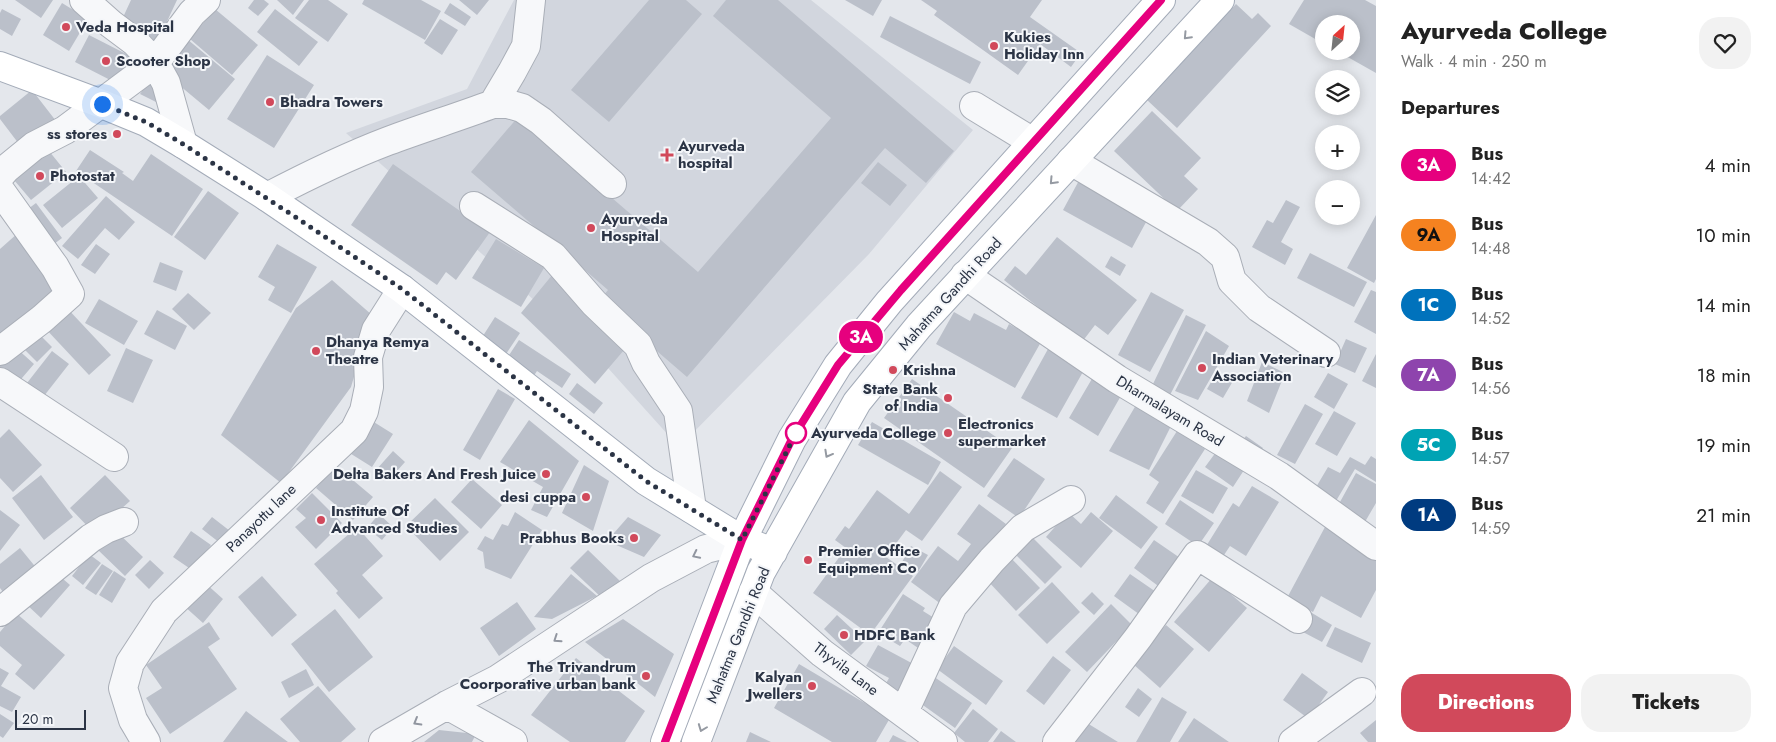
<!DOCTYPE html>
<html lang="en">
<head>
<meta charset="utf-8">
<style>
	:root { --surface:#fff; --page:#f2f2f2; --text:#222; --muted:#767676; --accent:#d1495b }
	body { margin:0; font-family:Jost,sans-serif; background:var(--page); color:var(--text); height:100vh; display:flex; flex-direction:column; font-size:19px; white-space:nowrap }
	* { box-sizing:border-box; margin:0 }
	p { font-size:16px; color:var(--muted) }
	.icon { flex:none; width:28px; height:28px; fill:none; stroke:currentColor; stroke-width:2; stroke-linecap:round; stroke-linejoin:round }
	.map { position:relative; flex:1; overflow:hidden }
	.drawer { display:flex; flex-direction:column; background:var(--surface); width:400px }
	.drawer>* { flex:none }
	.badge { padding:0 10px; border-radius:16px; font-size:18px; line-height:32px }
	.needle { width:32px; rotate:27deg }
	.controls { position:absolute; left:1315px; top:15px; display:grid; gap:10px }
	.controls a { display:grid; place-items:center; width:45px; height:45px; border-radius:50%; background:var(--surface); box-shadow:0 2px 12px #0003; font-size:25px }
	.scale { position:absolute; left:15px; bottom:12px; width:71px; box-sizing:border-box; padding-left:5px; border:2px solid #2b3445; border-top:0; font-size:14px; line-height:18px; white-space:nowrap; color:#2b3445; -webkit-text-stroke:4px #f4f6f9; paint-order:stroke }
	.you { position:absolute; width:25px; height:25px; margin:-12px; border:4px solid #fff; border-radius:50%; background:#1a73e8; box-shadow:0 0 0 8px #1a73e833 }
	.map>.badge { position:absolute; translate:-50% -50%; box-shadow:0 0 0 2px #fff }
	h2 { padding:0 25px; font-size:19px; line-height:45px }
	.round { display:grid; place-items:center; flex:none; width:52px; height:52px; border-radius:20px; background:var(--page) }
	.summary { display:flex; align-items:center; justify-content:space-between; height:85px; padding:0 25px }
	h1 { font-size:24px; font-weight:800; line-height:38px }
	.primary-button { display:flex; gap:10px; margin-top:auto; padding:10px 25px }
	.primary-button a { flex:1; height:58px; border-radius:20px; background:var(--accent); color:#fff; font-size:20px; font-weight:800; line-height:58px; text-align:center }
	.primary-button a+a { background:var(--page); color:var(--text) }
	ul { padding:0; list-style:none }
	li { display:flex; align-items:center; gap:15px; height:70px; padding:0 25px }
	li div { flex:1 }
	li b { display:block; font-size:19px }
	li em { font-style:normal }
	li .badge { min-width:55px; font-weight:700; text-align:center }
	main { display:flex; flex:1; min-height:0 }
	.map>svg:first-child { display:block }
	.built { fill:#d2d6de }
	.building { fill:#bbc0ca }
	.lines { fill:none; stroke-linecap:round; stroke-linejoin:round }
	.minor-casing { stroke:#a9aeb7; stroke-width:30 }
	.major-casing { stroke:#a3abb8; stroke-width:30 }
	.minor { stroke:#f7f8fa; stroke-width:28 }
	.major { stroke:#fff; stroke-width:28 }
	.oneway { stroke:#959aa2 }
	.oneway2 { stroke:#9196a0 }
	.line-casing { stroke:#fff; stroke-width:11 }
	.line { stroke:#e6007e; stroke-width:8 }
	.walk { stroke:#2b3445; stroke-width:5; stroke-dasharray:0 9 }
	.poi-dot { fill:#d1495b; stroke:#f4f6f9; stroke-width:2 }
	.stop-dot { fill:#fff; stroke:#e6007e; stroke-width:2.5 }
	.labels { text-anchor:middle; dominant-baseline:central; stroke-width:4; stroke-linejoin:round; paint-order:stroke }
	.poi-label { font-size:15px; font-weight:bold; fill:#2b3445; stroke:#f4f6f9; text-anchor:start }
	.street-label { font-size:15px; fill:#2b3445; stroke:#f4f6f9 }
	.stop-label { font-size:15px; font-weight:bold; fill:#2b3445; stroke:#f4f6f9; text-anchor:start }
</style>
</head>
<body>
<main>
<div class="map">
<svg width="1376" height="742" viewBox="0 0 1376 742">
	<rect width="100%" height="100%" fill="#e4e7ec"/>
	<path class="built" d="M514,0H811L973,130L869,254L679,447L599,358L346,133L467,89Z"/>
	<path class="building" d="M15,0H53L41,18Z
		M131,0H177L157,43L119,26Z
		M254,0H264L269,4L258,16L248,8Z
		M277,0H304L293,15Z
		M309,0H328L348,14L328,42L295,18Z
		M364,0H421L441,11L425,40L362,4Z
		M459,0H489L477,15Z
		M649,0H686L702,14L609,122L571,90Z
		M726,0H778L954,151L926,183L885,148L687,377L599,301L608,290L471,172L518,117L698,272L831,118L713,16Z
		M845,0H882L873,16Z
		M921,0H1042L1030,17L1081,53L1071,67L1040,44L1018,75L934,15L937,11Z
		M1304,0H1365L1376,6V73L1337,51H1351V24H1324V44L1289,24Z
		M62,3L88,19L69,51L43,35Z
		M450,3L471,17L465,26L444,13Z
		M1236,4L1252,19L1258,13L1271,26L1177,128L1147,100Z
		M2,9L21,19L12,36L0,29V13Z
		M215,9L258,45L232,75L190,39Z
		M275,9L318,42L299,66L257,32Z
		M890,16L981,62L970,84L880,37Z
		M440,19L458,30L442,55L424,43Z
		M89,35L136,59L122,86L75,62Z
		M187,39L235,79L209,110L161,70Z
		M267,55L314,85L274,148L227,119Z
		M154,75L166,107L140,94Z
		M32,90L56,121L22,148L0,119V116Z
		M1152,111L1201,158L1184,176L1198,189L1177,211L1114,151Z
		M90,150L124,172L122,173L133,181L151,154L203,189L172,236L76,171Z
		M49,151L66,172L31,200L14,180Z
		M878,162L907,185L890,206L861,183Z
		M393,164L490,232L456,280L446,272L437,285L351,225Z
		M1082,175L1151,213L1132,248L1063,210Z
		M79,176L98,198L62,228L43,205Z
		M208,191L239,213L205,260L174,237Z
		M106,196L135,222L119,240L105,228L78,259L62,246Z
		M1286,200L1300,207L1281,242L1293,249L1285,265L1252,247L1267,220L1273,223Z
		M36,203L62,238L46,250L20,215Z
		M1376,215V279L1374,283L1347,268Z
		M18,233L64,284L0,343V249Z
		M1057,237L1137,300L1108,335L1095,325L1082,342L1004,280L1015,266L1026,275Z
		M496,239L544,268L521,307L472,278Z
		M96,244L110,254L95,274L81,265Z
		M277,244L317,267L291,313L268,300L275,287L258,277Z
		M1310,253L1367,282L1354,307L1297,278Z
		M1111,256L1126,265L1120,276L1105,267Z
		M160,262L183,271L176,291L153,282Z
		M553,274L630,343L595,384L521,313Z
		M332,280L372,315L351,387L281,483L221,435L296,308Z
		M1371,290L1376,292V334L1354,322Z
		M1151,292L1184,310L1150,372L1118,355Z
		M188,293L211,313L194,330L172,309Z
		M99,299L138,321L124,345L85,323Z
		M66,307L111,355L89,375L44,327Z
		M157,310L187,326L175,350L144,334Z
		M954,312L970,321L974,313L1006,330L1009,324L1041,342L1015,388L936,344Z
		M1186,315L1206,325L1170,395L1153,384Z
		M495,317L520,333L506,354L481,339Z
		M36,331L52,347L37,362L21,346Z
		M1206,331L1229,346L1198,400L1175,391Z
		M1346,339L1367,348L1355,373L1335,364Z
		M519,340L571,374L562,388L537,371L531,380L504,363Z
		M14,346L34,364L16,385L0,371V361Z
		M126,348L153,360L133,403L107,391Z
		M1048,349L1084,370L1057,418L1021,398Z
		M52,351L69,364L44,396L27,383Z
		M1376,354V388L1362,381Z
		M1262,362L1285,373L1269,413L1247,401Z
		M1217,372L1233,381L1223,398L1207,389Z
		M1328,373L1348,384L1334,409L1314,397Z
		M1093,377L1122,394L1098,436L1069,418Z
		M912,379L1012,448L984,488L884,418Z
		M577,383L603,403L594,414L569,394Z
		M498,389L515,399L480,460L463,450Z
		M1305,404L1323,414L1295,464L1277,455Z
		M1136,405L1171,426L1149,470L1109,451Z
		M1334,411L1356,423L1337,456L1315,444Z
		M369,419L393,434L372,467L348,452Z
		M529,420L579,461L547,517L531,510L543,487L500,462Z
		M872,422L941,462L928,485L858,445Z
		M9,429L42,465L13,492L0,478V438Z
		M1177,431L1205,449L1163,514L1146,503L1159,482L1149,475Z
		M1246,436L1263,448L1256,457L1239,445Z
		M1219,448L1246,467L1233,487L1205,467Z
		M393,451L405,462L388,481L376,470Z
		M1371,456L1376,459V482L1355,469L1333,506L1312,494L1328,467L1340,473L1350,457L1365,465Z
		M1014,458L1045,479L1019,518L987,496Z
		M335,465L373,497L353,520L316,488Z
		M584,465L609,481L593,531L562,513Z
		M1196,470L1228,488L1213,514L1181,496Z
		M940,471L962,487L922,541L906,530L886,557L913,576L870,635L813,593L846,548L835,540L845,526L849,529L877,490L909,514Z
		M1356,473L1376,484V503L1362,527L1335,511Z
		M41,475L73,517L44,540L12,498Z
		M105,475L130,501L94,533L70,508Z
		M472,479L502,505L481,529L451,502Z
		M1252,486L1279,502L1246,556L1230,546L1222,558L1205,548L1233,503L1239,507Z
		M312,493L342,523L316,549L295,527L306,518L296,509Z
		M1116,495L1158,527L1141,549L1099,518Z
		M435,498L469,532L440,561L406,526Z
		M1180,500L1214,523L1198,546L1165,524Z
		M979,504L1006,524L945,607L911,582L938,546L958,561L971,544L957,534Z
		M0,510L20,525L0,551Z
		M515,512L542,530L511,579L485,568L483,552L477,549L485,536L493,540L502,524L508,526Z
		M1068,512L1081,524L1091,512L1113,531L1081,568L1046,537Z
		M379,514L393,527L382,540L367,528Z
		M212,517L230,531L220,543L202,529Z
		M628,517L661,535L644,557L607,541Z
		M357,527L383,556L362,575L383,598L359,619L336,593L338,591L314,564Z
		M1325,527L1376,555V590L1361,618L1321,596L1313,612L1287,598Z
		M115,530L143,557L125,576L97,549Z
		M191,531L211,545L192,570L173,557Z
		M1029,534L1062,567L1045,584L1012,551Z
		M1154,540L1186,562L1165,591L1134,568Z
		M911,546L928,555L918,572L902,562Z
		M20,548L38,570L6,596L0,588V564Z
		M588,550L620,581L603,599L570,568Z
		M89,554L101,563L83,585L72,576Z
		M1009,556L1040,588L1016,611L986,579Z
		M150,560L164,573L149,589L135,575Z
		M102,564L113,571L96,595L85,588Z
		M114,571L126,579L112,603L99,595Z
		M55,572L70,585L41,618L26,604Z
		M571,574L597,596L552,619L534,617Z
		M1130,574L1159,594L1143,617L1114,596Z
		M262,576L297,615L272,637L238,597Z
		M1212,578L1247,608L1209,652L1174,622Z
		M204,582L223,599L203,623L183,605Z
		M1052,582L1080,612L1047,644L1018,615Z
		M1092,592L1104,604L1094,615L1081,603Z
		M903,594L925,608L923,611L939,621L921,650L905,639L900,646L878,633Z
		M517,602L536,629L499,656L480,628Z
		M1111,604L1132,625L1087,672L1065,652Z
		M335,609L373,657L329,692L291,644Z
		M16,613L65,655L34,690L15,674L22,665L0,646V632Z
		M1312,613L1332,625L1322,642L1301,631Z
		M837,615L865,641L851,655L824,629Z
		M623,619L674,654L655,697L585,642Z
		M209,622L220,639L208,647L237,689L170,734L146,698L162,688L146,665Z
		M1166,625L1194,649L1160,688L1133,664Z
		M1335,627L1371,643L1362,663L1326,646Z
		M878,645L919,667L903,697L884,687L889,678L866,666Z
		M954,646L1003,681L986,705L937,669Z
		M1053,656L1071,670L1044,705L1026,691Z
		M576,658L645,711L625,742H570L531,715Z
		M799,664L890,718L876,742H832L774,708Z
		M0,668L9,673L1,686L21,697L12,712L0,706Z
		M306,669L314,685L289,698L281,682Z
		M1302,673L1328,692L1309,719L1283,700Z
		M930,674L972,703L955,728L913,698Z
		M318,686L356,729L341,742H300L280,719Z
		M1138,688L1152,699L1139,717L1125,707Z
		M1162,697L1187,712L1170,742H1136Z
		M973,709L998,729L988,742H965L954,733Z
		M246,711L288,742H223Z
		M0,714L14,723L3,738L0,736Z
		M1194,718L1229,742H1178Z
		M1376,720V742H1368L1360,733Z
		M1087,723L1118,742H1075Z
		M439,730L476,734L472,742H424Z
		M1001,731L1016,742H993Z
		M750,732L771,742H746Z
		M893,735L907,742H889Z"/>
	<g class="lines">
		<defs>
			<path id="minor" d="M84,0L111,24L135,42L155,63L166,83L183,144
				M493,104L512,72L526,46L531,0
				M974,106L1033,142
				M1071,161L1208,242L1225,257L1232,281L1259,308L1326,353
				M0,176L6,169L34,146L65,130L155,63L192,13L206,0
				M0,190L55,267L70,294L42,319L0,351
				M267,197C307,176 346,157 388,141C423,128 458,117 493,104H508L522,108L541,121L612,184
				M474,206L553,256L594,303L638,345L646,363L678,411L692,509
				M965,275L1117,379L1279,476L1376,546
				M0,382L114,457
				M753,592L822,653L943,742
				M0,612L91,538L106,529L124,522
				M447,705L513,742
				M904,712L953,606L992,560L1023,528L1071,500
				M146,742L133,720L123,688L130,663L164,611L354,431L364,411L369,387L368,357L376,330L402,289
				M383,742L447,705L498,679L651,578L706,549L742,540
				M1057,742L1138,638L1197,555L1298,619
				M1293,742L1362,692"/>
			<path id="major" d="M0,66L102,104L146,122L183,144L267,197L402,289L646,481L742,540L773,552
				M665,742L742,540L792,439L838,365L889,302L1161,0
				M696,742L761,572L857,402L919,326L1220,0"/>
		</defs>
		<use href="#minor" class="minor-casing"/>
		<use href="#major" class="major-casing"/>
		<use href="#minor" class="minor"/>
		<use href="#major" class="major"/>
	</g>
	<defs><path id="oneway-chevron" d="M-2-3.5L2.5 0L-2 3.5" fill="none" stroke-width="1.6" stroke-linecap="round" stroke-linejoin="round" transform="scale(1.25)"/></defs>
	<g class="oneway">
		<use href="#oneway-chevron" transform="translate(1187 36) rotate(133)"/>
		<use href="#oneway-chevron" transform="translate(1053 181) rotate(133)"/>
		<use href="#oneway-chevron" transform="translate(828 454) rotate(119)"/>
		<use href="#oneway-chevron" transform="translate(702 728) rotate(111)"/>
	</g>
	<g class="oneway2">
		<use href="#oneway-chevron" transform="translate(696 555) rotate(154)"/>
		<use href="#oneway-chevron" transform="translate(557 639) rotate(146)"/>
		<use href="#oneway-chevron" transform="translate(417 722) rotate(150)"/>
	</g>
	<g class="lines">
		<defs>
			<path id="line" d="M665,742L742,540L792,439L838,365L901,290L1161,0"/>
		</defs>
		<use href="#line" class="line-casing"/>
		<use href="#line" class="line"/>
		<path class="walk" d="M102,104L146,122L183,144L297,218L402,289L646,481L742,540L796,433"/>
	</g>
	<g class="poi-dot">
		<circle cx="66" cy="27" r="5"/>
		<circle cx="994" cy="46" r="5"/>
		<circle cx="106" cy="61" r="5"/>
		<circle cx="270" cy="102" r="5"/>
		<circle cx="117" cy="134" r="5"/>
		<path d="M664.5 147.5h5v5h5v5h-5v5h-5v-5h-5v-5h5z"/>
		<circle cx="40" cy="176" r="5"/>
		<circle cx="591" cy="228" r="5"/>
		<circle cx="316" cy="351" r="5"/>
		<circle cx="1202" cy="368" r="5"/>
		<circle cx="893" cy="370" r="5"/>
		<circle cx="948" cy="398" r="5"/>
		<circle cx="948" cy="433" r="5"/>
		<circle cx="546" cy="474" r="5"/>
		<circle cx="586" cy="497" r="5"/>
		<circle cx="321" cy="520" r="5"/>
		<circle cx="634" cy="538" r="5"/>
		<circle cx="808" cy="560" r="5"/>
		<circle cx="844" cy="635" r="5"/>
		<circle cx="646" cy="676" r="5"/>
		<circle cx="812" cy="686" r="5"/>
	</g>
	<circle class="stop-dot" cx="796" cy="433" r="10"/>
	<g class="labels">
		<g class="poi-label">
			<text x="76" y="27">Veda Hospital</text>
			<text x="1004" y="37">Kukies<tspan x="1004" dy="17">Holiday Inn</tspan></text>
			<text x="116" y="61">Scooter Shop</text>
			<text x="280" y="102">Bhadra Towers</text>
			<text x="107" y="134" text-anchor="end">ss stores</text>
			<text x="678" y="146">Ayurveda<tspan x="678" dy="17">hospital</tspan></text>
			<text x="50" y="176">Photostat</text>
			<text x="601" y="219">Ayurveda<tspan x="601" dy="17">Hospital</tspan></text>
			<text x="326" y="342">Dhanya Remya<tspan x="326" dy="17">Theatre</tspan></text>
			<text x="1212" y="359">Indian Veterinary<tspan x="1212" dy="17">Association</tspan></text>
			<text x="903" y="370">Krishna</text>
			<text x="938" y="389" text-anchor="end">State Bank<tspan x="938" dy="17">of India</tspan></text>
			<text x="958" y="424">Electronics<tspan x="958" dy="17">supermarket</tspan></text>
			<text x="536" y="474" text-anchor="end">Delta Bakers And Fresh Juice</text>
			<text x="576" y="497" text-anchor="end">desi cuppa</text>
			<text x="331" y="511">Institute Of<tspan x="331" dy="17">Advanced Studies</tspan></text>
			<text x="624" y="538" text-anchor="end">Prabhus Books</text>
			<text x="818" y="551">Premier Office<tspan x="818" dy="17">Equipment Co</tspan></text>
			<text x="854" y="635">HDFC Bank</text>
			<text x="636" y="667" text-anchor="end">The Trivandrum<tspan x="636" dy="17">Coorporative urban bank</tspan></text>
			<text x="802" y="677" text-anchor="end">Kalyan<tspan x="802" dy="17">Jwellers</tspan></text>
		</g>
		<g class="street-label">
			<text transform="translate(950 294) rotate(-48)">Mahatma Gandhi Road</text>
			<text transform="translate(1170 411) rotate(31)">Dharmalayam Road</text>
			<text transform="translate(261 518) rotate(-44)">Panayottu lane</text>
			<text transform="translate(738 635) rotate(-68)">Mahatma Gandhi Road</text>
			<text transform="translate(846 669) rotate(37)">Thyvila Lane</text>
		</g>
		<g class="stop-label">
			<text x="811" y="433">Ayurveda College</text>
		</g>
	</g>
</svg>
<div class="controls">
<a><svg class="needle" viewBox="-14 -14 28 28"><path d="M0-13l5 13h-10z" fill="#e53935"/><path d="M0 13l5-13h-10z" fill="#767676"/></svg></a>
<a><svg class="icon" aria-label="layers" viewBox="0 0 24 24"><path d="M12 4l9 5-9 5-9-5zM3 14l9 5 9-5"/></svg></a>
<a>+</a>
<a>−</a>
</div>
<div class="scale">20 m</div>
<div class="you" style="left:102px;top:104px"></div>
<b class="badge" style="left:861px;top:337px;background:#e6007e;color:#fff">3A</b>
</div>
<section class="drawer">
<div class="summary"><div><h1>Ayurveda College</h1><p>Walk · 4 min · 250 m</p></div><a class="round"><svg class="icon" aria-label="heart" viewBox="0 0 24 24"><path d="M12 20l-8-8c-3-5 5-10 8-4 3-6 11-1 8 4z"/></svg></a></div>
<h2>Departures</h2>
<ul>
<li><span class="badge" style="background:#e6007e;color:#fff">3A</span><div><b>Bus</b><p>14:42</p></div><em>4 min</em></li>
<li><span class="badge" style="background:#f58220;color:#111">9A</span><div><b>Bus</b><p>14:48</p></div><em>10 min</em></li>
<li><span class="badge" style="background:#0072bc;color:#fff">1C</span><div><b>Bus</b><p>14:52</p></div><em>14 min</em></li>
<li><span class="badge" style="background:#8e44ad;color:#fff">7A</span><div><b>Bus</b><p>14:56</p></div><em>18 min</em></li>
<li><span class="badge" style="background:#00a3b4;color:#fff">5C</span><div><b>Bus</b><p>14:57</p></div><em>19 min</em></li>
<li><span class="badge" style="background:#003b80;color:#fff">1A</span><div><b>Bus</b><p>14:59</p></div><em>21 min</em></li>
</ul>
<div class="primary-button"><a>Directions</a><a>Tickets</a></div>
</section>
</main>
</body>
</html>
